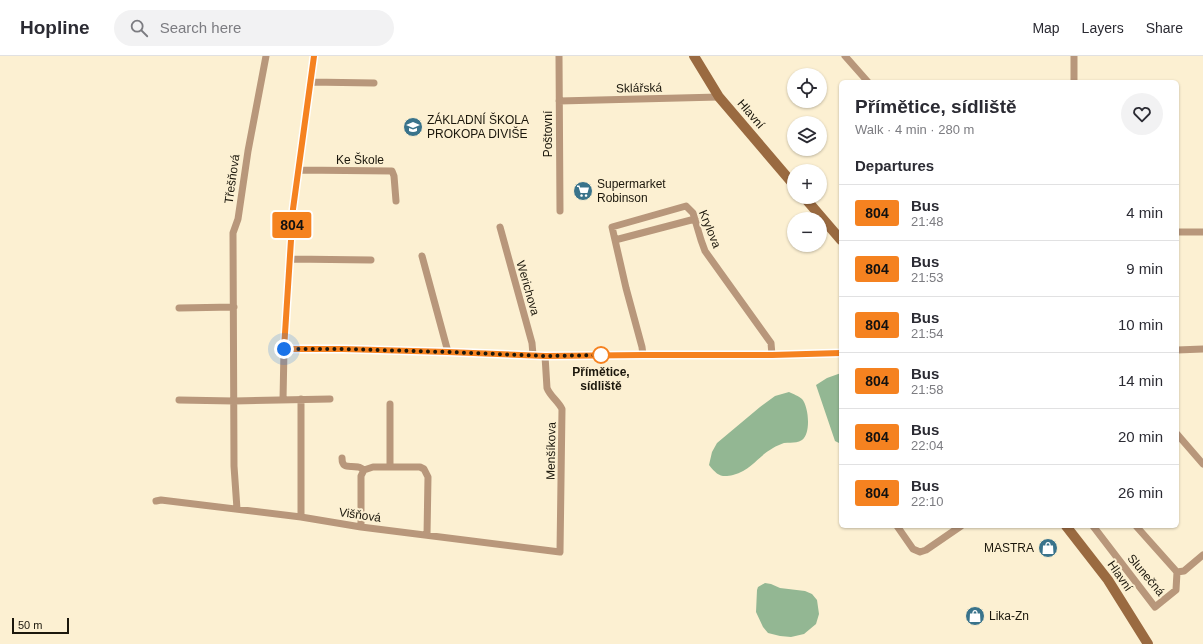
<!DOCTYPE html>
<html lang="en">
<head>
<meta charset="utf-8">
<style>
	:root { --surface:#fff; --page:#f2f2f3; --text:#2b2b33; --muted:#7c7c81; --line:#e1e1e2 }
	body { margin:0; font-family:Arial,sans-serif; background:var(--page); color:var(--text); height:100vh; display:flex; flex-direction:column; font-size:15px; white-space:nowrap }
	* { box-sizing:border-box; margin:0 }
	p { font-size:13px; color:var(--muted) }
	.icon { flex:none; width:22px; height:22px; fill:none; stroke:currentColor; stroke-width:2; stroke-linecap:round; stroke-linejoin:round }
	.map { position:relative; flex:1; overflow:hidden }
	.details { position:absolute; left:839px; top:24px; width:340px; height:448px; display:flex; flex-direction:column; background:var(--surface); border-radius:6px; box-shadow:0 1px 3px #0004 }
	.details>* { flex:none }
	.badge { padding:0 8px; border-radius:3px; font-size:14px; line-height:26px }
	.buttons { position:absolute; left:787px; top:12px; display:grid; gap:8px }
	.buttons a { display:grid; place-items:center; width:40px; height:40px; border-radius:50%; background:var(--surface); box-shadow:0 1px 3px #0004; font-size:20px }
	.scale { position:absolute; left:12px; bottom:10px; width:57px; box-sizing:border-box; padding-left:4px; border:2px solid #1b170c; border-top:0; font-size:11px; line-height:14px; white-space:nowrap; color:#1b170c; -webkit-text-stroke:3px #fcf0d2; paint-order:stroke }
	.you { position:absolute; width:20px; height:20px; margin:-10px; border:3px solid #fff; border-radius:50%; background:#1a73e8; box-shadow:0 0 0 6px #1a73e833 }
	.map>.badge { position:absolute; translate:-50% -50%; box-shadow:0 0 0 2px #fff }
	h2 { padding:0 16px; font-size:15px; line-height:36px }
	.round { display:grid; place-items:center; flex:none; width:42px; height:42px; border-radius:21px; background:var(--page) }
	.headline { display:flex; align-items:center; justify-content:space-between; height:68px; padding:0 16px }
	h1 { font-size:19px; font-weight:800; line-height:30px }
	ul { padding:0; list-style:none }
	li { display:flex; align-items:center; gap:12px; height:56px; padding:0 16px; border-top:1px solid var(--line) }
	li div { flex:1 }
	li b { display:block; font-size:15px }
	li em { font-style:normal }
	li .badge { min-width:44px; font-weight:700; text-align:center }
	header { display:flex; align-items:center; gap:24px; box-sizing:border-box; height:56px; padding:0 20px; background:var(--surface); border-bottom:1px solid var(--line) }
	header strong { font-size:19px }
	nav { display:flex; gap:22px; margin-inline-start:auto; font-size:14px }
	.search { width:280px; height:36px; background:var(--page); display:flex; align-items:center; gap:10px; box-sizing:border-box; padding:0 14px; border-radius:22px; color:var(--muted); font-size:15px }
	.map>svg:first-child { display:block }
	.water { fill:#93b793 }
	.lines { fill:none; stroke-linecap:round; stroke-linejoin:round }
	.minor { stroke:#b8977b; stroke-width:7 }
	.secondary { stroke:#9a6a40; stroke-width:10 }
	.line-casing { stroke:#fff; stroke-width:9 }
	.line { stroke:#f58220; stroke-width:6 }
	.walk { stroke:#1b170c; stroke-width:4; stroke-dasharray:0 7.2 }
	.stop-dot { fill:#fff; stroke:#f58220; stroke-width:2 }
	.labels { text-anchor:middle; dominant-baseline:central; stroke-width:4; stroke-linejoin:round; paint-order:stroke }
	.street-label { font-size:12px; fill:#1b170c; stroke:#fcf0d2 }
	.poi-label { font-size:12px; fill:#1b170c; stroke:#fcf0d2; text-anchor:start }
	.stop-label { font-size:12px; font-weight:bold; fill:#1b170c; stroke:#fcf0d2 }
</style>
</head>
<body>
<header>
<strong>Hopline</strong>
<div class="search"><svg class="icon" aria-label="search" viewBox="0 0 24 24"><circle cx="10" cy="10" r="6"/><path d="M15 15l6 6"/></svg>Search here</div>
<nav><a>Map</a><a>Layers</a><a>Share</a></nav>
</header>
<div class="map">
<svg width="1203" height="588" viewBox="0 0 1203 588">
	<rect width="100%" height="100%" fill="#fcf0d2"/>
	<path class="water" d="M841,317V388L835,385L816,329L827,322Z
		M789,336C793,338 799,340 802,343C809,351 811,378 802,384C796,388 791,386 784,387C781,388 776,390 773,392C757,401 753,413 733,419C721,422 717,419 709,409L712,396L717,387L760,351L775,340Z
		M765,527L771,528L780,532L805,535L812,538L817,544L819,558L816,568L804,578L791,581L780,580L768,577L763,571L756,556L757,534L758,531Z"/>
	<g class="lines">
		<path class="minor" d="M559,0L560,155
			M845,0L868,26
			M1074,0V26
			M310,26L374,27
			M559,45L719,41
			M298,114L392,115L394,120L396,145
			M500,171L532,287L533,299
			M1177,176H1203
			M615,184L695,163
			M422,200L448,296
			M290,203L371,204
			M179,252L234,251
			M284,293H343L448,296L545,300L643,299H772L841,297
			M1177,294L1203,293
			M643,299L642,291L626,232L612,171L686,150L693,157L701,184L705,195L771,287L772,299
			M179,344L234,345L330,343
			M283,344L284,293L293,153L314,0
			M390,348V410
			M1177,378L1203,408
			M342,402C342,414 350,409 358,411C360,411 362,413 364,414
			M156,445L161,444L301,461L361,471L560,496L562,353C558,345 550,340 547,332L545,300
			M237,453L234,410L233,177L238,163L248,95L266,0
			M301,461V343
			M897,470L913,493L920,496L926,494L961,470
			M1093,470L1155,551L1176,534L1177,516
			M1136,470L1177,516
			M361,471V420L364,414L373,411H420L424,413L428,421L427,479
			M1177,516L1184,515L1203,499"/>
		<path class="secondary" d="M694,0L719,41L794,129
			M804,141L841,184
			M1066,470L1108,524L1148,588"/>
	</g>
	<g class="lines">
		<defs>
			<path id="line" d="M314,0L293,153L284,293H343L448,296L545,300L643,299H772L841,297"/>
		</defs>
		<use href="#line" class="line-casing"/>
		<use href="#line" class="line"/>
		<path class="walk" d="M284,293H343L448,296L545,300L601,299"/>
	</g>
	<defs>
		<symbol id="school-disc" viewBox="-11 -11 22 22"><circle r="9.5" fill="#39738b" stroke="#fcf0d2"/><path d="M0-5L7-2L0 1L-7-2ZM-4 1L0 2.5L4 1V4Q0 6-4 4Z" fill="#fff"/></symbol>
		<symbol id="supermarket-disc" viewBox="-11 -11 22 22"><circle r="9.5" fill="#39738b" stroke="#fcf0d2"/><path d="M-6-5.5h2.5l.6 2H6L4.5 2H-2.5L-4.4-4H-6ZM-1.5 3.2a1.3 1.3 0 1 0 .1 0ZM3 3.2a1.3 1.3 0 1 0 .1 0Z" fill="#fff"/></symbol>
		<symbol id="shop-disc" viewBox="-11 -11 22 22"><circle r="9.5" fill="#39738b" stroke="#fcf0d2"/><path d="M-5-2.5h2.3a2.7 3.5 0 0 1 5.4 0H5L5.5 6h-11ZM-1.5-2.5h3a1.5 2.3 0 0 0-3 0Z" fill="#fff"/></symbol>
	</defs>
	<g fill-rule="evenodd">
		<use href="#school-disc" x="402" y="60" width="22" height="22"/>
		<use href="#supermarket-disc" x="572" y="124" width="22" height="22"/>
		<use href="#shop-disc" x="1037" y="481" width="22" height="22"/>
		<use href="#shop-disc" x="964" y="549" width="22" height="22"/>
	</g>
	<circle class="stop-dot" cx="601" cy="299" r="8"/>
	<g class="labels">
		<g class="street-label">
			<text transform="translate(639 32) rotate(-1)">Sklářská</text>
			<text transform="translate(751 58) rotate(49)">Hlavní</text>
			<text transform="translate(548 78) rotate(-90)">Poštovní</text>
			<text x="360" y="104">Ke Škole</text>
			<text transform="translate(232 123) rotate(-82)">Třešňová</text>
			<text transform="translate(710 173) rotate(68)">Krylova</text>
			<text transform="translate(528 232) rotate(74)">Werichova</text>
			<text transform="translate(551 395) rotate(-89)">Menšíkova</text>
			<text transform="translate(360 459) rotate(8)">Višňová</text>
			<text transform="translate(1146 519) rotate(50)">Slunečná</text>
			<text transform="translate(1120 520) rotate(55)">Hlavní</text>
		</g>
		<g class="poi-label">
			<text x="427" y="64">ZÁKLADNÍ ŠKOLA<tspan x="427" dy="14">PROKOPA DIVIŠE</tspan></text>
			<text x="597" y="128">Supermarket<tspan x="597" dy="14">Robinson</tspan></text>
			<text x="1034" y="492" text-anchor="end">MASTRA</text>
			<text x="989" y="560">Lika-Zn</text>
		</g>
		<g class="stop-label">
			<text x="601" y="316">Přímětice,<tspan x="601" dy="14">sídliště</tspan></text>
		</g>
	</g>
</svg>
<div class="buttons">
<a><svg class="icon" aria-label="locate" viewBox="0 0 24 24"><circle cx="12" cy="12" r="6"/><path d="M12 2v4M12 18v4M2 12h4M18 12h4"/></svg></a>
<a><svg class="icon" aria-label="layers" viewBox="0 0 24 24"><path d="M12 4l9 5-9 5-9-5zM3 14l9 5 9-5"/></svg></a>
<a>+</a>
<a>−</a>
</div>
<div class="scale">50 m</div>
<div class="you" style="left:284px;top:293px"></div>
<b class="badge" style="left:292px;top:169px;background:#f58220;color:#111">804</b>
<section class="details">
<div class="headline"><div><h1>Přímětice, sídliště</h1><p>Walk · 4 min · 280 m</p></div><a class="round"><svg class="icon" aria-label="heart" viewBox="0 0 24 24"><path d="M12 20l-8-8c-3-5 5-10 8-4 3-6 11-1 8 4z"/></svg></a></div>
<h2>Departures</h2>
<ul>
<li><span class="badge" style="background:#f58220;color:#111">804</span><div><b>Bus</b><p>21:48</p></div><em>4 min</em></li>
<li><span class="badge" style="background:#f58220;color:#111">804</span><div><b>Bus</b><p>21:53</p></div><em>9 min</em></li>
<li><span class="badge" style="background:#f58220;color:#111">804</span><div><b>Bus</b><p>21:54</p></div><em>10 min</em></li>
<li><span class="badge" style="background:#f58220;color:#111">804</span><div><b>Bus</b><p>21:58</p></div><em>14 min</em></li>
<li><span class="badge" style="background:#f58220;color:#111">804</span><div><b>Bus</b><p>22:04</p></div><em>20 min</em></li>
<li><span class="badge" style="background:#f58220;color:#111">804</span><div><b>Bus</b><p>22:10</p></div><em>26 min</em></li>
</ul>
</section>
</div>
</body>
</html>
